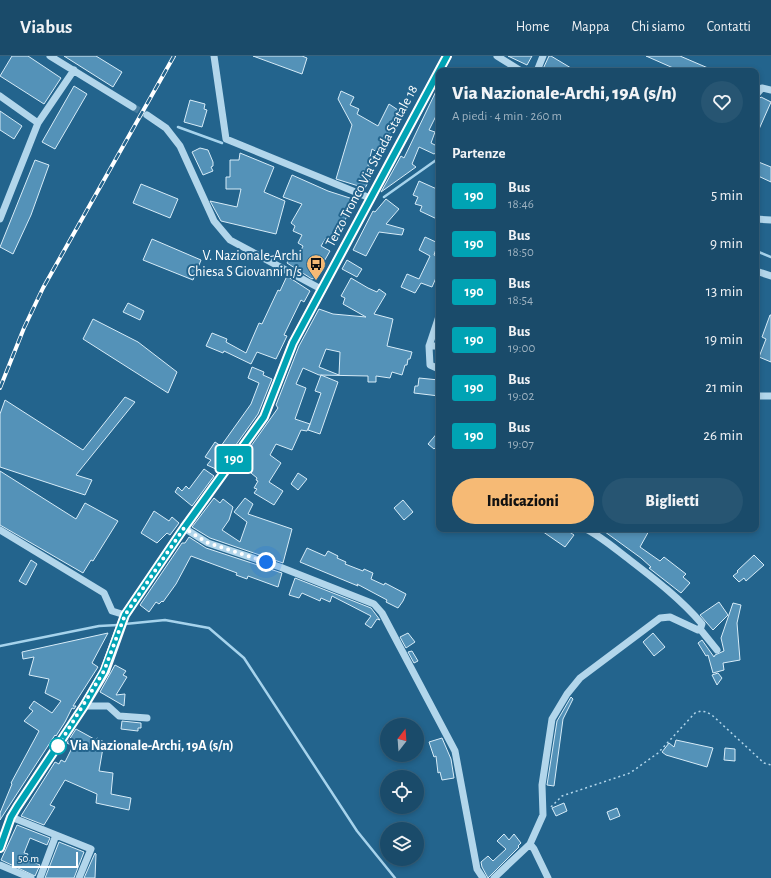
<!DOCTYPE html>
<html lang="it">
<head>
<meta charset="utf-8">
<style>
	:root { --surface:#1a4b6a; --page:#275572; --text:#f1f3f6; --muted:#9fb3c1; --line:#38637e; --accent:#f6ba75 }
	body { margin:0; font-family:"Alegreya Sans",sans-serif; background:var(--page); color:var(--text); height:100vh; display:flex; flex-direction:column; font-size:15px; white-space:nowrap }
	* { box-sizing:border-box; margin:0 }
	p { font-size:13px; color:var(--muted) }
	.icon { flex:none; width:22px; height:22px; fill:none; stroke:currentColor; stroke-width:2; stroke-linecap:round; stroke-linejoin:round }
	.map { position:relative; flex:1; overflow:hidden }
	.drawer { position:absolute; left:436px; top:12px; width:323px; height:464px; display:flex; flex-direction:column; background:var(--surface); border-radius:8px; box-shadow:0 2px 6px #0003,0 0 0 1px var(--line) }
	.drawer>* { flex:none }
	.badge { padding:0 8px; border-radius:3px; font-size:14px; line-height:26px }
	.needle { width:26px; rotate:17deg }
	.tools { position:absolute; left:380px; top:662px; display:grid; gap:8px }
	.tools a { display:grid; place-items:center; width:44px; height:44px; border-radius:50%; background:var(--surface); box-shadow:0 2px 6px #0003,0 0 0 1px var(--line); font-size:20px }
	.scale { position:absolute; left:12px; bottom:10px; width:66px; box-sizing:border-box; padding-left:4px; border:2px solid #fff; border-top:0; font-size:11px; line-height:14px; white-space:nowrap; color:#fff; -webkit-text-stroke:3px #23648d; paint-order:stroke }
	.you { position:absolute; width:20px; height:20px; margin:-10px; border:3px solid #fff; border-radius:50%; background:#1a73e8; box-shadow:0 0 0 6px #1a73e833 }
	.map>.badge { position:absolute; translate:-50% -50%; box-shadow:0 0 0 2px #fff }
	h2 { padding:0 16px; font-size:15px; line-height:36px }
	.round { display:grid; place-items:center; flex:none; width:42px; height:42px; border-radius:21px; background:var(--page) }
	.head { display:flex; align-items:center; justify-content:space-between; height:68px; padding:0 16px }
	h1 { font-size:19px; font-weight:800; line-height:30px }
	.button { display:flex; gap:8px; margin-top:auto; padding:8px 16px }
	.button a { flex:1; height:46px; border-radius:24px; background:var(--accent); color:#111; font-size:16px; font-weight:800; line-height:46px; text-align:center }
	.button a+a { background:var(--page); color:var(--text) }
	ul { padding:0; list-style:none }
	li { display:flex; align-items:center; gap:12px; height:48px; padding:0 16px }
	li div { flex:1 }
	li b { display:block; font-size:15px }
	li em { font-style:normal }
	li .badge { min-width:44px; font-weight:700; text-align:center }
	header { display:flex; align-items:center; gap:24px; box-sizing:border-box; height:56px; padding:0 20px; background:var(--surface); border-bottom:1px solid var(--line) }
	header strong { font-size:19px }
	nav { display:flex; gap:22px; margin-inline-start:auto; font-size:14px }
	.map>svg:first-child { display:block }
	.lines { fill:none; stroke-linecap:round; stroke-linejoin:round }
	.stream { stroke:#a6d3ec; stroke-width:2.5 }
	.building { fill:#5492b8; stroke:#d7ecf8; fill-rule:evenodd }
	.minor-tunnel { stroke:#447b9e; stroke-width:7; stroke-dasharray:7 3.5; stroke-linecap:butt }
	.path { stroke:#b2d6eb; stroke-width:1.5; stroke-dasharray:2 3; stroke-linecap:butt }
	.minor { stroke:#b2d6eb; stroke-width:7 }
	.major { stroke:#f7fbfe; stroke-width:10 }
	.rail-casing { stroke:#fff; stroke-width:4 }
	.rail { stroke:#23648d; stroke-width:2.5; stroke-dasharray:8; stroke-linecap:butt }
	.line-casing { stroke:#fff; stroke-width:9 }
	.line { stroke:#00a3b4; stroke-width:6 }
	.walk { stroke:#fff; stroke-width:4; stroke-dasharray:0 7.2 }
	.stop-dot { fill:#fff; stroke:#00a3b4; stroke-width:2 }
	.labels { text-anchor:middle; dominant-baseline:central; stroke-width:4; stroke-linejoin:round; paint-order:stroke }
	.street-label { font-size:14px; fill:#fff; stroke:#23648d }
	.poi-label { font-size:14px; fill:#fff; stroke:#23648d; text-anchor:end }
	.stop-label { font-size:14px; font-weight:bold; fill:#fff; stroke:#23648d; text-anchor:start }
</style>
</head>
<body>
<header>
<strong>Viabus</strong>
<nav><a>Home</a><a>Mappa</a><a>Chi siamo</a><a>Contatti</a></nav>
</header>
<div class="map">
<svg width="771" height="822" viewBox="0 0 771 822">
	<rect width="100%" height="100%" fill="#23648d"/>
	<g class="lines">
		<path class="stream" d="M178,71L222,87
			M384,141L439,102
			M756,195L771,201
			M125,568L165,564L209,572L244,602L357,775L395,822
			M0,590L99,570L118,569"/>
	</g>
	<path class="building" d="M12,0H28L61,22L44,48L0,20Z
		M64,0H96L122,16L113,31Z
		M253,0H302L307,2L302,18Z
		M508,0H532L527,9Z
		M549,0H551L576,15H542Z
		M646,0H680L715,15H680Z
		M439,29V54L429,74L435,76L431,87L439,91V95L434,98L419,91L412,108L416,111L381,136L401,100L404,102Z
		M74,30L87,38L55,93L42,86Z
		M341,35L354,41L350,49L359,53L357,58L378,70L389,48L404,58L382,99L372,93L368,110L375,114L365,132L336,123L352,69L338,43Z
		M761,41L771,46L756,80V46Z
		M190,44L205,48L204,53L207,54L202,71L184,66Z
		M0,55L22,70L14,83L0,74Z
		M200,92L208,94L213,106V110L211,111L213,115L203,119L192,96Z
		M240,97L274,111L264,136L285,145L276,178L221,165L210,145L237,151L241,133H226V121H230V104H239Z
		M35,104L49,109L31,159L13,198L0,191Z
		M756,105L771,111V126L756,119Z
		M292,119L328,135L356,144L353,152L348,158L334,186L326,182L321,190L330,195L315,221L312,223L287,207L291,199L297,202L303,190L298,187L302,179L293,175L295,170L291,167L302,148L283,141Z
		M419,125L439,134V164L420,155L422,150L415,148L418,141L413,139Z
		M141,128L178,143L170,162L133,147Z
		M386,143L399,153L386,168L404,173L402,179L379,176L366,200L353,194L373,155L375,156Z
		M425,181L438,187L434,199L439,201V215L432,231L421,227L415,237L401,231L407,218L419,223L430,200L419,194Z
		M152,183L201,204L193,224L143,204Z
		M347,204L362,213L357,221L342,213Z
		M287,220L310,235L304,246L301,244L284,279L287,280L276,303L257,296L251,308L224,295L223,297L206,290L212,277L227,283L226,286L246,297L259,267L262,268L278,234L280,235Z
		M351,222L368,232L377,236L379,233L386,238L374,258L393,263L387,290L412,296L410,303H408L407,309H405L402,319L392,316L390,322L376,320V326H368V320L319,319L303,312L296,328L306,332L295,363L310,368L307,375L301,374L292,394L276,388L270,399L281,407L269,426L283,435L274,449L254,437L257,433L254,432L258,425L256,424L257,422L239,407L278,352L276,349L299,290L319,253L333,258L366,261L343,248L345,242L341,240ZM326,293L340,296L339,319L319,311Z
		M128,247L144,255L140,264L123,256Z
		M770,259H771V306L759,301L766,283L762,281Z
		M93,263L138,286L177,316L168,337L83,283Z
		M252,311L264,316L263,319L272,323L258,358L218,414L207,409L211,404L205,401L215,386L221,390L251,348L259,327L248,322Z
		M321,319L338,326L320,378L308,374L321,337L315,335Z
		M419,322L439,324V340L414,337L415,330H418Z
		M125,341L135,346L76,419L92,424L85,439L0,411V358L5,344L83,394Z
		M439,375V388L434,393L428,388Z
		M204,413L214,420L192,450L175,436L178,431L182,435L186,430L189,433Z
		M0,415L76,463L85,447L118,465L93,505L91,504L83,517L0,469Z
		M298,417L307,423L298,434L291,428Z
		M214,442L220,447L223,443L233,451L229,464L222,474L240,486L247,466L234,456L245,442L253,448L248,458L292,473L283,507L210,482L192,471Z
		M403,444L413,456L404,464L394,452Z
		M154,455L169,465L172,461L179,467L170,479L167,477L157,487L141,477Z
		M539,473H565L574,479L565,491Z
		M601,473H650L640,491L660,505L664,501L686,518L683,521L690,527L681,537L649,512L651,511L641,502Z
		M189,481L206,492L282,517L278,531L248,520L247,523L236,519L237,517L191,500L176,528L163,546L162,545L159,548L156,546L149,556L140,549L182,487H185Z
		M307,492L325,500L328,495L338,500L337,502L346,506L345,508L363,515L364,513L373,517L371,523L384,529L385,527L406,538L403,545L398,552L386,546L387,544L357,528L358,530L300,506Z
		M754,499L764,509L746,525L744,522L739,526L733,520L738,516L737,515Z
		M31,504L37,508L26,529L19,525Z
		M295,522L371,552L380,564L377,563L371,572L365,568L371,560L332,540L330,546L321,542L320,545L302,537L299,542L289,539Z
		M719,546L728,559L713,574L700,559Z
		M733,547L741,549L737,567L740,604L723,607L724,614L713,617L708,599L706,600L698,587L702,584L714,601L715,599L724,595L721,582Z
		M108,577L92,607L98,611L73,650H76L74,653L72,652L65,666L56,680L55,679L0,764V757L12,728L11,727L39,675L24,665L33,655L29,652L34,645L52,657L61,645L45,637L49,623L29,619L34,601L23,603L22,596Z
		M408,577L415,586L406,592L400,581Z
		M653,577L665,591L654,600L643,586Z
		M412,595L418,605L414,607L408,596Z
		M115,609L126,615L123,619L127,621L116,639L125,638L124,650L100,636Z
		M718,617L722,622L717,629L712,619Z
		M571,641L573,643L563,663L554,730L547,729L557,665Z
		M122,665L141,667V672H138V675L121,673Z
		M76,673L96,684L97,682L104,686L99,715L113,717L111,738L131,742L129,754L96,747L97,738L65,724L50,749L55,751L44,769L21,760L55,706L59,708L61,704L65,706L73,690L67,687Z
		M442,682L451,703L454,722L442,724L440,716L438,717L436,700L434,701L429,686Z
		M676,684L713,692L707,711L666,699L662,696L669,687L674,691Z
		M725,692L735,693V705L724,704Z
		M564,747L567,755L556,760L552,752Z
		M617,752L620,760L610,764L607,756Z
		M17,769L50,782L47,789L30,782L24,797L28,798L26,803L40,809L35,820L1,804Z
		M504,778L509,784L514,778L521,787L518,790L519,791L488,822L482,811L481,806L488,800L493,805L506,793L497,785Z
		M59,786L84,796L74,822H45Z
		M95,797L96,798L95,822H84Z"/>
	<g class="lines">
		<path class="minor-tunnel" d="M133,51L147,59"/>
		<path class="path" d="M551,751L562,740L630,717L658,697L695,657L701,655L707,656L713,660L764,707L771,709"/>
		<path class="minor" d="M50,0L133,51
			M214,0L226,83L370,142
			M497,0L521,15
			M537,15L543,0
			M756,39L762,32L771,34
			M0,40L38,67
			M147,59L166,72L180,90L214,165L230,184L321,233
			M0,163L38,67L74,14
			M756,163L771,164
			M756,215L771,220
			M439,260L429,290L430,309L439,313
			M429,290H439
			M756,340H771
			M184,472L208,487L280,511L374,548L382,557L455,695L477,813L483,822
			M0,474L104,537L112,555L125,559
			M700,573L717,594
			M84,650H108L119,660L147,662
			M11,761L91,793L79,822
			M530,788L534,793L548,822
			M0,809L31,822
			M40,822L56,779
			M494,822L530,788L543,759L542,729L552,663L567,638L580,622L660,562L670,561L698,574L701,571L702,568C680,542 652,521 626,501C613,491 600,480 586,473"/>
		<path class="major" d="M0,792L11,761L17,751L84,650L105,615L125,559L184,472L264,361L293,287L447,0"/>
		<defs>
			<path id="rail" d="M0,332L24,272L43,232L174,0"/>
		</defs>
		<use href="#rail" class="rail-casing"/>
		<use href="#rail" class="rail"/>
	</g>
	<g class="lines">
		<defs>
			<path id="line" d="M0,792L11,761L17,751L84,650L104,615L125,559L184,472L264,361L293,287L447,0"/>
		</defs>
		<use href="#line" class="line-casing"/>
		<use href="#line" class="line"/>
		<path class="walk" d="M58,690L104,615L125,559L184,472L208,487L266,506"/>
	</g>
	<defs>
		<symbol id="bus-pin" viewBox="-11 -11 22 30"><path d="M0 17L-7.5 6A9.5 9.5 0 1 1 7.5 6Z" fill="#f6ba75" stroke="#23648d"/><path d="M-5-6H5V4H4V6H2V4H-2V6H-4V4H-5ZM-3.5-4V0h7V-4ZM-3.5 1.2v1.5H-2V1.2ZM2 1.2v1.5H3.5V1.2Z" fill="#111"/></symbol>
	</defs>
	<g fill-rule="evenodd">
		<use href="#bus-pin" x="305" y="197" width="22" height="30"/>
	</g>
	<circle class="stop-dot" cx="58" cy="690" r="8"/>
	<g class="labels">
		<g class="street-label">
			<text transform="translate(372 110) rotate(-62)">Terzo Tronco Via Strada Statale 18</text>
		</g>
		<g class="poi-label">
			<text x="302" y="200">V. Nazionale-Archi<tspan x="302" dy="16">Chiesa S Giovanni n/s</tspan></text>
		</g>
		<g class="stop-label">
			<text x="70" y="690">Via Nazionale-Archi, 19A (s/n)</text>
		</g>
	</g>
</svg>
<div class="tools">
<a><svg class="needle" viewBox="-14 -14 28 28"><path d="M0-13l5 13h-10z" fill="#e53935"/><path d="M0 13l5-13h-10z" fill="#9fb3c1"/></svg></a>
<a><svg class="icon" aria-label="locate" viewBox="0 0 24 24"><circle cx="12" cy="12" r="6"/><path d="M12 2v4M12 18v4M2 12h4M18 12h4"/></svg></a>
<a><svg class="icon" aria-label="layers" viewBox="0 0 24 24"><path d="M12 4l9 5-9 5-9-5zM3 14l9 5 9-5"/></svg></a>
</div>
<div class="scale">50 m</div>
<div class="you" style="left:266px;top:506px"></div>
<b class="badge" style="left:234px;top:403px;background:#00a3b4;color:#fff">190</b>
<section class="drawer">
<div class="head"><div><h1>Via Nazionale-Archi, 19A (s/n)</h1><p>A piedi · 4 min · 260 m</p></div><a class="round"><svg class="icon" aria-label="heart" viewBox="0 0 24 24"><path d="M12 20l-8-8c-3-5 5-10 8-4 3-6 11-1 8 4z"/></svg></a></div>
<h2>Partenze</h2>
<ul>
<li><span class="badge" style="background:#00a3b4;color:#fff">190</span><div><b>Bus</b><p>18:46</p></div><em>5 min</em></li>
<li><span class="badge" style="background:#00a3b4;color:#fff">190</span><div><b>Bus</b><p>18:50</p></div><em>9 min</em></li>
<li><span class="badge" style="background:#00a3b4;color:#fff">190</span><div><b>Bus</b><p>18:54</p></div><em>13 min</em></li>
<li><span class="badge" style="background:#00a3b4;color:#fff">190</span><div><b>Bus</b><p>19:00</p></div><em>19 min</em></li>
<li><span class="badge" style="background:#00a3b4;color:#fff">190</span><div><b>Bus</b><p>19:02</p></div><em>21 min</em></li>
<li><span class="badge" style="background:#00a3b4;color:#fff">190</span><div><b>Bus</b><p>19:07</p></div><em>26 min</em></li>
</ul>
<div class="button"><a>Indicazioni</a><a>Biglietti</a></div>
</section>
</div>
</body>
</html>
